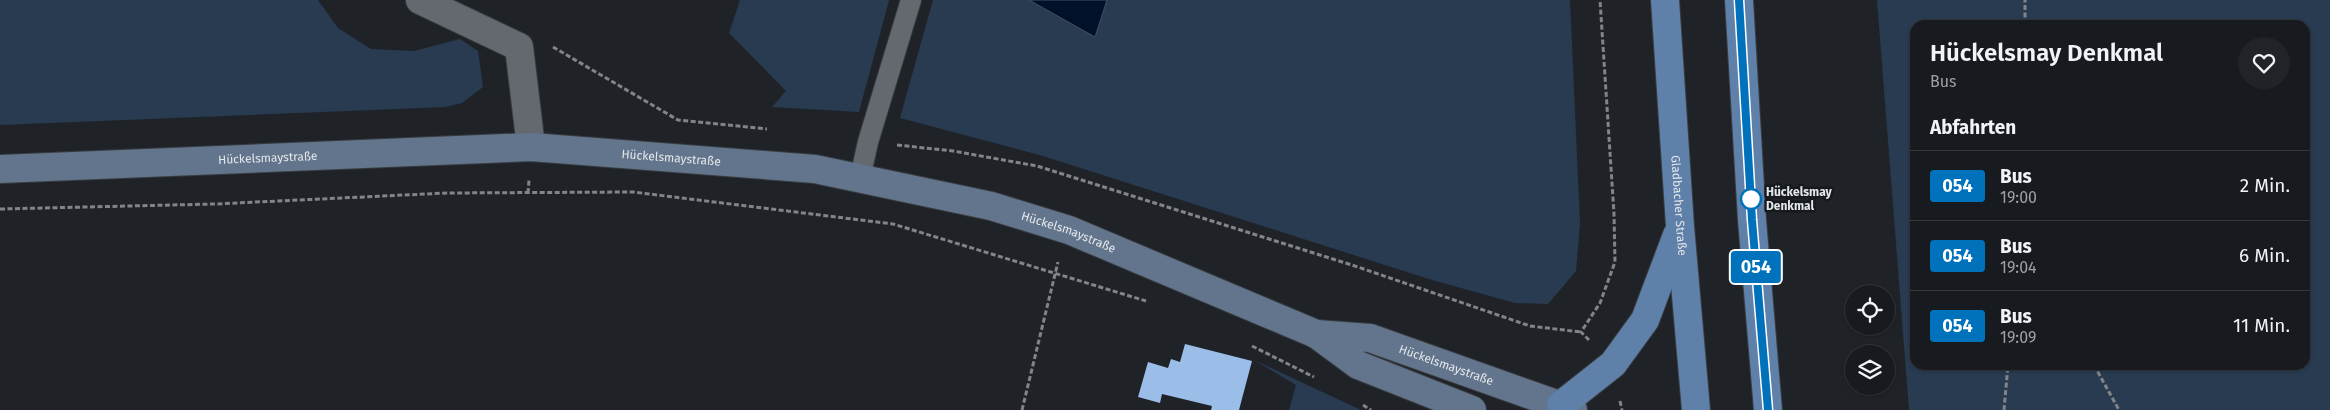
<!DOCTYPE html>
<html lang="de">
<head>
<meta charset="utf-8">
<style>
	:root { --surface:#171a1e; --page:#202327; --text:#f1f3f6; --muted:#9ea1a4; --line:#36383c }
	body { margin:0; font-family:"Fira Sans",sans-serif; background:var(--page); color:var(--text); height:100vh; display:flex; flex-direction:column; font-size:19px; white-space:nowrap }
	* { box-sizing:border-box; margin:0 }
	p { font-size:16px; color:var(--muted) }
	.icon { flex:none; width:28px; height:28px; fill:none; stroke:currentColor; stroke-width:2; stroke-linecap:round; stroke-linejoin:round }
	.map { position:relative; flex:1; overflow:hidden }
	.side { position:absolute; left:1910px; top:20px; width:400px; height:350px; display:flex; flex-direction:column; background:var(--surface); border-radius:15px; box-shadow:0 1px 4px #0004,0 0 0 1px var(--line) }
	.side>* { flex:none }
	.badge { padding:0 10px; border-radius:4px; font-size:18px; line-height:32px }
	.fabs { position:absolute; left:1845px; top:285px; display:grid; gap:10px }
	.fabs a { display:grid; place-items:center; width:50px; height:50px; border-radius:50%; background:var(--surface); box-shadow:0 1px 4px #0004,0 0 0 1px var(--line); font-size:25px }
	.map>.badge { position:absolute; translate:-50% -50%; box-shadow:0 0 0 2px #fff }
	h2 { padding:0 20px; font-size:19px; line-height:45px }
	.round { display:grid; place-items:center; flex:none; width:52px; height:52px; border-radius:26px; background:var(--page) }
	.head { display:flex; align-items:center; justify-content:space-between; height:85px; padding:0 20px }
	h1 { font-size:24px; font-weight:600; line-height:38px }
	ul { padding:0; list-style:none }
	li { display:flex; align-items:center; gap:15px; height:70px; padding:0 20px; border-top:1px solid var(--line) }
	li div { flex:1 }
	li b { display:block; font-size:19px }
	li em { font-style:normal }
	li .badge { min-width:55px; font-weight:700; text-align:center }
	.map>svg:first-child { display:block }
	.green { fill:#283b51; fill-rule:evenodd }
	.water { fill:#001129; stroke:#445163 }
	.building { fill:#9bbee8 }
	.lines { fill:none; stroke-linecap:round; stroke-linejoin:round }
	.lane-casing { stroke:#393d41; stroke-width:22 }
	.street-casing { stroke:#393d41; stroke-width:30 }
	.secondary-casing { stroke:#393d41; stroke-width:30 }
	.primary-casing { stroke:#393d41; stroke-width:30 }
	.path { stroke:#818488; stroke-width:3; stroke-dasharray:5 2.5; stroke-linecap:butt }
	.lane { stroke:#64696f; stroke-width:20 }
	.street { stroke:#64696f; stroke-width:28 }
	.secondary { stroke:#62758c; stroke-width:28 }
	.primary { stroke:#5f80a9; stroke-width:28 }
	.line-casing { stroke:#fff; stroke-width:11 }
	.line { stroke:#0072bc; stroke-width:8 }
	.stop-dot { fill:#fff; stroke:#0072bc; stroke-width:2.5 }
	.labels { text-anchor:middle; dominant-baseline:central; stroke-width:5; stroke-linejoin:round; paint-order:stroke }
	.street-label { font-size:12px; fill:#e4e7ea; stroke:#161a1f }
	.stop-label { font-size:12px; font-weight:bold; fill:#e4e7ea; stroke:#161a1f; text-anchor:start }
</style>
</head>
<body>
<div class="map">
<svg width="2330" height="410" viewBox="0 0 2330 410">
	<rect width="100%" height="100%" fill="#1f2328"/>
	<path class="green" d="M0,0H318L338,28L371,49L414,51L460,39L478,51L483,87L462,103L445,107L0,125Z
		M740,0H889L859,112L772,107L786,91L729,33Z
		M933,0H1029L1095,37L1107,0H1570L1580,224L1576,271L1548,304L1515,303L1432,280L1043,156L900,118Z
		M1877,0H2330V410H1909ZM1915,25H2305V365H1915Z
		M1254,360L1361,410H1289L1296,385Z"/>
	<path class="water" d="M1029,0H1107L1095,37Z"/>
	<path class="building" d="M1185,344L1252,361L1239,410H1211L1212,406L1162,394L1160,403L1138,397L1148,362L1168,368L1171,359L1180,362Z"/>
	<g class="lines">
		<defs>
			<path id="lane" d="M860,178L868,142L911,0"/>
			<path id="street" d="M420,0L519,47L531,147"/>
			<g id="secondary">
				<path id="s1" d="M0,169L531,147L815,169L991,206L1069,230L1316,334L1358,365L1472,410"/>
				<path id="s2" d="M1316,334L1370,338L1573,410"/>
			</g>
			<g id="primary">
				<path id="s3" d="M1665,0L1680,226L1696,410"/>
				<path d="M1739,0L1752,220L1768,410"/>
				<path d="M1561,405L1613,364L1645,320L1677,235"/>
			</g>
		</defs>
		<use href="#lane" class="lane-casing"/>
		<use href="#street" class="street-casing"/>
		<use href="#secondary" class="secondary-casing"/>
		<use href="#primary" class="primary-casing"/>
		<path class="path" d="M2025,25V0
			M553,47L678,120L767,129
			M897,145L953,151L1037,166L1352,265L1530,326L1581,332
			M528,193L529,180
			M0,209L215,204L447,193L633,192L893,224L1146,301
			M1589,340L1581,332L1600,303L1615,262L1614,214L1600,0
			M1252,346L1314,377
			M2094,365L2119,410
			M1620,401L1622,410
			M1363,405L1371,410
			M1022,410L1058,262
			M2004,410L2008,365"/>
		<use href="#lane" class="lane"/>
		<use href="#street" class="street"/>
		<use href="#secondary" class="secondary"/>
		<use href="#primary" class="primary"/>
	</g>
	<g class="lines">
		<defs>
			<path id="line" d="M1739,0L1752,220L1768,410"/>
		</defs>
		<use href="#line" class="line-casing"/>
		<use href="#line" class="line"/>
	</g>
	<circle class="stop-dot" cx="1751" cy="199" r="10"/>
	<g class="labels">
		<g class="street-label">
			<text stroke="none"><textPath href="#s1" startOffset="268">Hückelsmaystraße</textPath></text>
			<text stroke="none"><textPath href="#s1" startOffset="672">Hückelsmaystraße</textPath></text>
			<text stroke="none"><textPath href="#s3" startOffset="206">Gladbacher Straße</textPath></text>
			<text stroke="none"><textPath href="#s1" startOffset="1078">Hückelsmaystraße</textPath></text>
			<text stroke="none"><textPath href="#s2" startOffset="135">Hückelsmaystraße</textPath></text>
		</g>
		<g class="stop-label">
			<text x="1766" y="192">Hückelsmay<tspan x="1766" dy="14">Denkmal</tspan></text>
		</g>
	</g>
</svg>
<div class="fabs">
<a><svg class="icon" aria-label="locate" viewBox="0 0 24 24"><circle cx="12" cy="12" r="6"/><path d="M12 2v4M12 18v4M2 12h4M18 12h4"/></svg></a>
<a><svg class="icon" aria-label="layers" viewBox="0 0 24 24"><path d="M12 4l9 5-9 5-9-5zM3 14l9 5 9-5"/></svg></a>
</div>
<b class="badge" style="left:1756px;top:267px;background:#0072bc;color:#fff">054</b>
<section class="side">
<div class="head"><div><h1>Hückelsmay Denkmal</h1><p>Bus</p></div><a class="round"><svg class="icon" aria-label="heart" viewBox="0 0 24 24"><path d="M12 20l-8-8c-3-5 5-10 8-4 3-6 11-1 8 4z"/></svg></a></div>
<h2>Abfahrten</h2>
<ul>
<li><span class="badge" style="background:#0072bc;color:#fff">054</span><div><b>Bus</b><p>19:00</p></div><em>2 Min.</em></li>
<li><span class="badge" style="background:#0072bc;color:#fff">054</span><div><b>Bus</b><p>19:04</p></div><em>6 Min.</em></li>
<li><span class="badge" style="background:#0072bc;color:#fff">054</span><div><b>Bus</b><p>19:09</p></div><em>11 Min.</em></li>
</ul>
</section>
</div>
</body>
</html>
